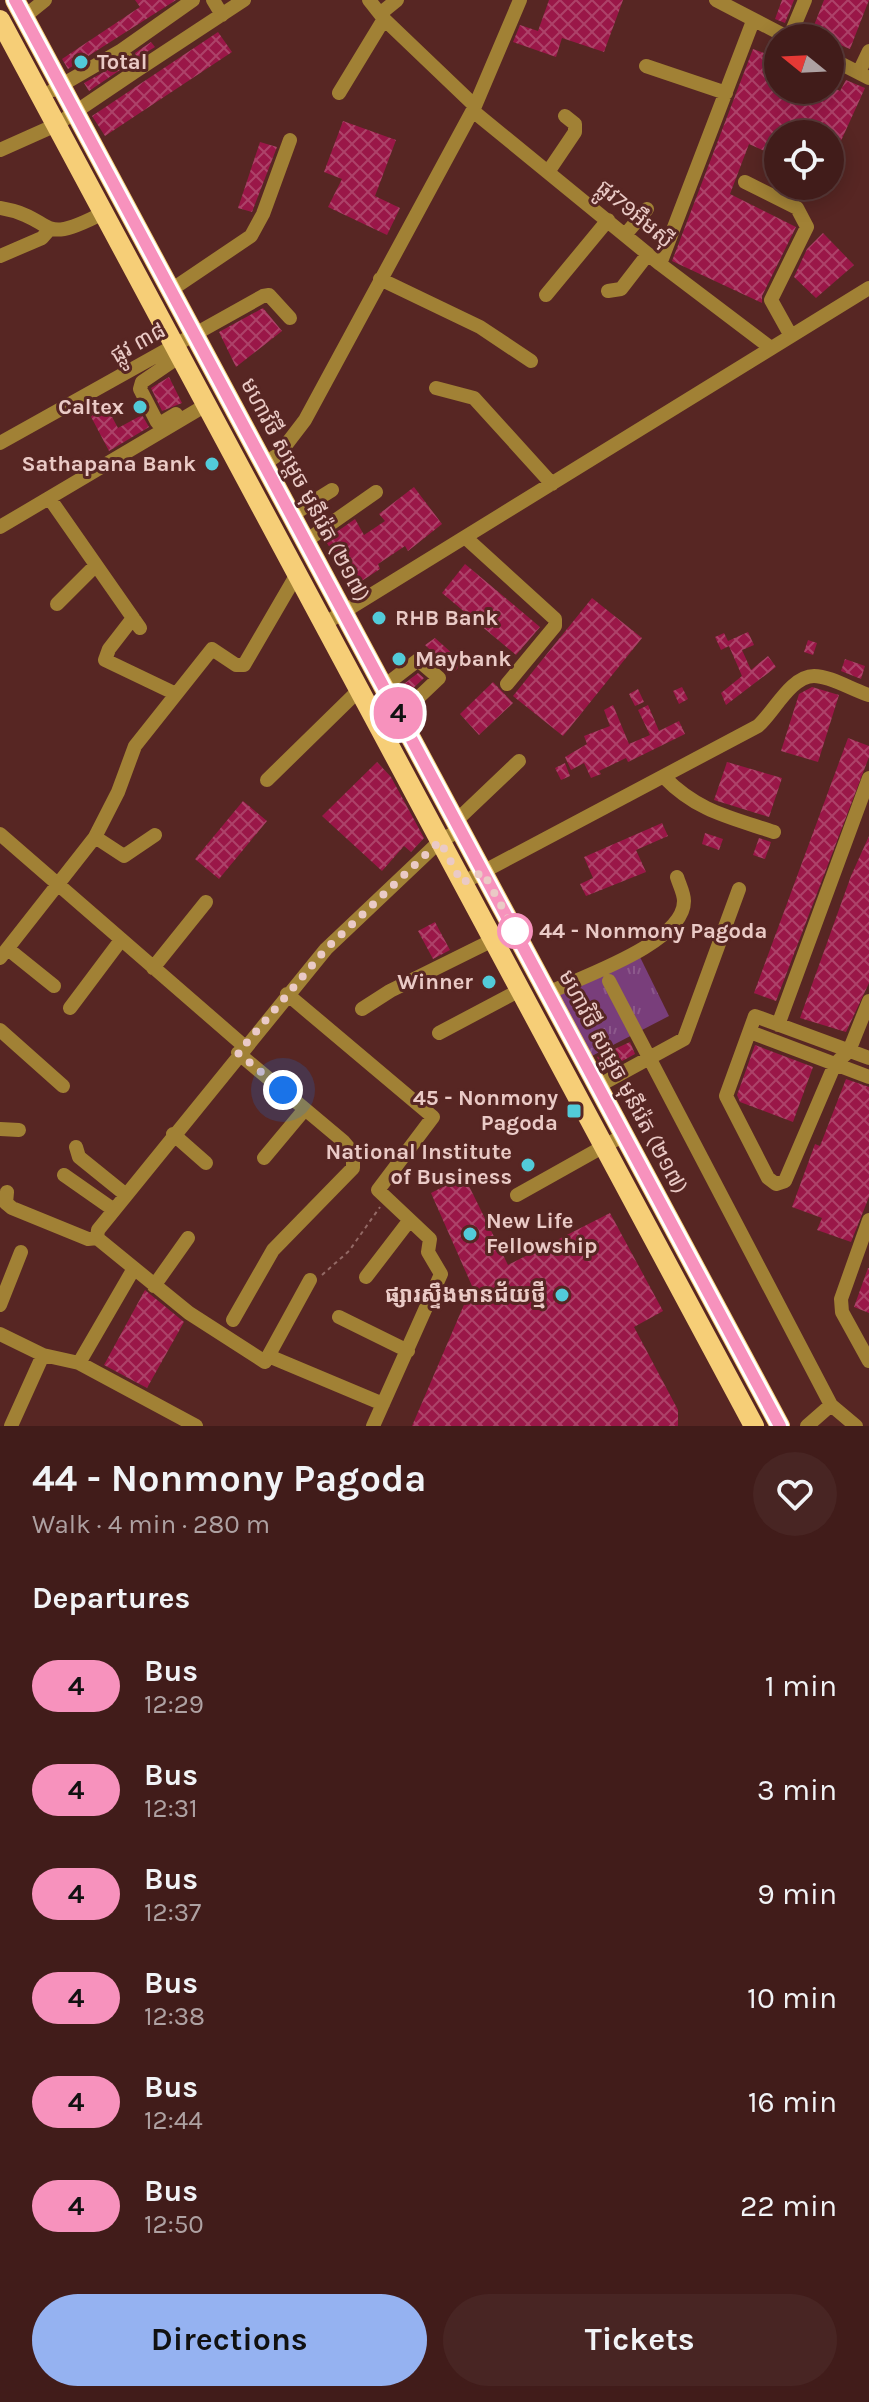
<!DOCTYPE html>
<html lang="en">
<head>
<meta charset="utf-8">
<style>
	:root { --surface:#411c1a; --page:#482523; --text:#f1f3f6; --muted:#aea1a2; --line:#5a3a39; --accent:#95b2f1 }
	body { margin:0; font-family:Karla,"Noto Sans Khmer",sans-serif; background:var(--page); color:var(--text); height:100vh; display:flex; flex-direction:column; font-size:30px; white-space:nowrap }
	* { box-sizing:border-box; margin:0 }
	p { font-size:26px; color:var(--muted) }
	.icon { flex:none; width:44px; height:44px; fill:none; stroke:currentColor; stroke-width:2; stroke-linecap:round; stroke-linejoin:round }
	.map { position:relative; height:1426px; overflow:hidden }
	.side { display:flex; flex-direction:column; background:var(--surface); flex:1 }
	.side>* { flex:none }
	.badge { padding:0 16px; border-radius:26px; font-size:28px; line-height:52px }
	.needle { width:52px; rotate:288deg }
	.tools { position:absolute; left:764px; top:24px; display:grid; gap:16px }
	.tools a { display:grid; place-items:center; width:80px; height:80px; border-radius:50%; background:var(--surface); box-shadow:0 4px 20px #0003,0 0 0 2px var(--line); font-size:40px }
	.you { position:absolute; width:40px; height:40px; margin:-20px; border:6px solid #fff; border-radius:50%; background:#1a73e8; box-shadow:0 0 0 12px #1a73e833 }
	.map>.badge { position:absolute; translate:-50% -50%; box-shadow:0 0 0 4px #fff }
	h2 { padding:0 32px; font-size:30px; line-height:72px }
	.round { display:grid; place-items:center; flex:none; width:84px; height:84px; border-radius:42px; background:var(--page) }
	.headline { display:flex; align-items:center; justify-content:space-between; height:136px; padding:0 32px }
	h1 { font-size:38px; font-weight:700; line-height:60px }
	.cta { display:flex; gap:16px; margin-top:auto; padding:16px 32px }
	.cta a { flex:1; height:92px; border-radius:48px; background:var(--accent); color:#111; font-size:32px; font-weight:700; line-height:92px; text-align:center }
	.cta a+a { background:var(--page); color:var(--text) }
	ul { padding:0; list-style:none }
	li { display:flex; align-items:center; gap:24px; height:104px; padding:0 32px }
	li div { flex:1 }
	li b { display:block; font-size:30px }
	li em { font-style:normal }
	li .badge { min-width:88px; font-weight:700; text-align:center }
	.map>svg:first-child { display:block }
	.grass { fill:url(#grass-tufts) }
	.building { fill:url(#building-cross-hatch) }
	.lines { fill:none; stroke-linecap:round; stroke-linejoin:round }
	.path { stroke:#936965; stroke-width:2; stroke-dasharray:4 4; stroke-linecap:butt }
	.minor { stroke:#a18135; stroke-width:14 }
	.major { stroke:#f6ce77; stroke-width:20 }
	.line-casing { stroke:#fff; stroke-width:18 }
	.line { stroke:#f792bd; stroke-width:12 }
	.walk { stroke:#eacac6; stroke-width:8; stroke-dasharray:0 14.4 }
	.poi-dot { fill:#52cbd9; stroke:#572623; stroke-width:3 }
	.stop-dot { fill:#fff; stroke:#f792bd; stroke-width:4 }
	.labels { text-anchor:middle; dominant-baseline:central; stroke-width:6; stroke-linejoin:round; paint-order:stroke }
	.poi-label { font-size:22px; font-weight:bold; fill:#eacac6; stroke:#572623; text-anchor:end }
	.street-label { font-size:22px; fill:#eacac6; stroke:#572623 }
	.stop-label { font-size:22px; font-weight:bold; fill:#eacac6; stroke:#572623; text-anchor:start }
</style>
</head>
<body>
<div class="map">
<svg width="869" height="1426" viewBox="0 0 869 1426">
	<defs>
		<pattern id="grass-tufts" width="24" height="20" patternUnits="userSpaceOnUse" patternTransform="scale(2)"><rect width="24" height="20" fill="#793e7b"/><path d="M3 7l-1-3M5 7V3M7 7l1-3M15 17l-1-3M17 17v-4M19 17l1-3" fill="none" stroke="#8c598c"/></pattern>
		<pattern id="building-cross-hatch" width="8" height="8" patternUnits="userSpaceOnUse" patternTransform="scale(2)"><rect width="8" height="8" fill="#9a1748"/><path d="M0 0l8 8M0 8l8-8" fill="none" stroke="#ad4269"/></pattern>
	</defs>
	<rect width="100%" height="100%" fill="#572623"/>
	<path class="grass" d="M638,953L669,1016L588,1058L555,995Z"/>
	<path class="building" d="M135,0H176L68,69L62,59L140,7Z
		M549,0H623L604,52L562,38L556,57L513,42L520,25L538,31Z
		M782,0H794L785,23L775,19Z
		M824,0H869L850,49L811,33Z
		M218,32L232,52L105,136L92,116Z
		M151,42L155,47L137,58L135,53Z
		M753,49L778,58V90H830V86L840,91L846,80L865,88L830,165V134H778V157L749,144L730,194L796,227L762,296V303L672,261Z
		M118,64L120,70L89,91L84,83Z
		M343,121L396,140L375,196L400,208L387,235L328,207L342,179L324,172Z
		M260,142L277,147L252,212L238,208Z
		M823,233L854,265L816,298L794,277L807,249Z
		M263,308L282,331L236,367L219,332Z
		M169,377L182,403L162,411L151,388Z
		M104,402L118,428L142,415L149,427L109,451L88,411Z
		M414,487L442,524L408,551L405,546L378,564L380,569L354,586L325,540L355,519L364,535L385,521L379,514Z
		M465,564L540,627L516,655L442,593Z
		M592,598L642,638L563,736L513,696Z
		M748,632L754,645L742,650L751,670L768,656L776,667L726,705L721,693L742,676L729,646L721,650L715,637L724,633L728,641Z
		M435,638L463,663L454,672L439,662L441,660L425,645Z
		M808,640L817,643L813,655L804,652Z
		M845,659L865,666L861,679L841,671Z
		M418,673L424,678L407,694L400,687Z
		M493,682L513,703L479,735L460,714Z
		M682,687L688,699L679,704L673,691Z
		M812,687L839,695L818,762L781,751L799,694Z
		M638,689L644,702L635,706L629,694Z
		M613,705L629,744L650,735L638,710L648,705L659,731L679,721L685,734L628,762L626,758L599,771L601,774L591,778L584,763L571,770L565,757L587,744L584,736L610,726L604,710Z
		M848,738L869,746V757L776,1001L754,993Z
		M377,762L391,777L424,838L411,852L404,846L382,871L322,816Z
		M727,762L782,778L769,817L714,800Z
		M565,763L570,776L561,780L555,768Z
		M243,801L267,821L219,879L195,859Z
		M662,823L668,836L636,850L646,872L586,896L580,884L593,878L584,857Z
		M705,833L723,839L719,850L702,844Z
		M869,836V983L846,1032L800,1018L851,876Z
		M759,838L771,842L765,859L753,855Z
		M435,922L450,950L433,959L418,931Z
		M630,1042L635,1054L604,1071L597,1057Z
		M755,1045L813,1067L793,1122L740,1102L737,1095Z
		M846,1079L869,1087V1197L851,1242L817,1230L822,1218L792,1207L815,1144L820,1146Z
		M464,1176L508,1265L610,1213L663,1311L634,1327L678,1410V1426H412L472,1286L431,1193Z
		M868,1268H869V1313L854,1307Z
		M145,1290L184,1322L147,1388L104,1365Z"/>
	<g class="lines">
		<path class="path" d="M322,1275L349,1251L380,1207"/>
		<path class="minor" d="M213,0L222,15
			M369,0L384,19L475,106
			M716,0L789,38
			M381,13L397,0
			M24,17L45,0
			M789,38L805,0
			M122,50L193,0
			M830,58L869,78
			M646,66L726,93
			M859,72L869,51
			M133,73L244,0
			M339,93L384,19
			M473,111L660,264L771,348
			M0,150L56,125L133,73L122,50L53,90
			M548,172L575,132V124L565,116
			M745,182L797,208L807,227L771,300L791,336
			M0,208C58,218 36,248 103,213
			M625,235L647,209
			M0,256L42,238L49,230
			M660,264L753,21
			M380,279L480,327L531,361
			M171,290L251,236L263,214L290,140
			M608,291L621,289L648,254
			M546,295L608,220
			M436,388L474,398L552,484
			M176,414L161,423L157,422L140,389L142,382L180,356
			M0,443L263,296L269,295L290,318
			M264,464L279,454L305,420L475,106L520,0
			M50,499L140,628
			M292,515L332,490
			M0,527L206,405
			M466,538L555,619V626L507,684
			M306,541L376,492
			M57,604L95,566
			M133,618L109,649L105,660L174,693
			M324,624L869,288
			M383,687L418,660L439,678L399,716
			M664,777C697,811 729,817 774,832
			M267,780L359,690
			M456,821L519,761
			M0,834L244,1046
			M95,837L124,856L155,835
			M462,883L758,726C774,712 791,676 814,676C831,676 852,690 869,695
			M8,949L54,986
			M0,958L95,837L118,792L135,746L212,649L236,665H244L297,574
			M153,968L206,902
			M609,981L831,1405L856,1426
			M548,993C581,977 684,943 684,901C684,893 679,884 677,877
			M287,994L433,1117L378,1190L430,1239L428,1252L441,1274L373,1426
			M869,1001L849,1051L835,1064L785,1181L776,1184L768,1178L726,1096L755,1016L869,1058
			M70,1008L121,940
			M362,1009L390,991L493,940
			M778,1025L869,778
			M0,1030L63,1086
			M750,1032L869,1077
			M439,1033L520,990
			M598,1086L684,1039L739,889
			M0,1129L19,1130
			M173,1134L206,1163
			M76,1147L79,1157L126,1195
			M264,1158L305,1109
			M64,1175L114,1210
			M7,1192L6,1203L12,1208L88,1239L97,1238L189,1313L265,1362L310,1280
			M517,1195L624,1135
			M869,1220L841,1299L842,1312L869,1361
			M97,1238L98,1230L326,949L440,841L460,830
			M366,1277L409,1221
			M154,1286L188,1238
			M0,1305L21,1252
			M339,1317L408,1351
			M233,1320L273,1250L353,1168V1153L343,1141L238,1053
			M0,1334L43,1355L79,1363L196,1426
			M271,1357L383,1404
			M79,1363L133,1270
			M11,1426L43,1355
			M807,1426L831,1405"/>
		<path class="major" d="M15,0L780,1426
			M0,20L754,1426"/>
	</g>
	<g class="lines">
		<defs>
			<path id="line" d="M15,0L780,1426"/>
		</defs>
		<use href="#line" class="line-casing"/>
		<use href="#line" class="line"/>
		<path class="walk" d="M283,1090L238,1053L326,949L440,841L462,883L483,872L515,931"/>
	</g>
	<g class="poi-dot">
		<circle cx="81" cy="62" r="8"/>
		<circle cx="140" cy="407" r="8"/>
		<circle cx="212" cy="464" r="8"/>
		<circle cx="379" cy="618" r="8"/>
		<circle cx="399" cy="659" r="8"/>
		<circle cx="489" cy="982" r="8"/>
		<rect x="566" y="1103" width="16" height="16" rx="4"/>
		<circle cx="528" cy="1165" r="8"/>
		<circle cx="470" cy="1234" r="8"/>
		<circle cx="562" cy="1295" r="8"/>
	</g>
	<circle class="stop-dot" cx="515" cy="931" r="16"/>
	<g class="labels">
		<g class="poi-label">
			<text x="97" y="62" text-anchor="start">Total</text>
			<text x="124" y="407">Caltex</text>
			<text x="196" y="464">Sathapana Bank</text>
			<text x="395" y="618" text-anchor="start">RHB Bank</text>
			<text x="415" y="659" text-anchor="start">Maybank</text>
			<text x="473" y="982">Winner</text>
			<text x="558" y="1098">45 - Nonmony<tspan x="558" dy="25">Pagoda</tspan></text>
			<text x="512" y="1152">National Institute<tspan x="512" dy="25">of Business</tspan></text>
			<text x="486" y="1221" text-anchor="start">New Life<tspan x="486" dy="25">Fellowship</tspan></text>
			<text x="546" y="1295">ផ្សារស្ទឹងមានជ័យថ្មី</text>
		</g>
		<g class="street-label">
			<text transform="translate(635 214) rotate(40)">ផ្លូវ79អឹមស៊ី</text>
			<text transform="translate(138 343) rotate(-29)">ផ្លូវ ៣៨</text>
			<text transform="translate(305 490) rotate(62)">មហាវិថី សម្តេច មុនីរ៉េត (២១៧)</text>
			<text transform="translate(623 1082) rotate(62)">មហាវិថី សម្តេច មុនីរ៉េត (២១៧)</text>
		</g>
		<g class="stop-label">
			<text x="539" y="931">44 - Nonmony Pagoda</text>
		</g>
	</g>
</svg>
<div class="tools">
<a><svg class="needle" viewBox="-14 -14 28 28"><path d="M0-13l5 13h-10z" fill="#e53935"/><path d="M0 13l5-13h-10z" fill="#aea1a2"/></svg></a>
<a><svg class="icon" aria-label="locate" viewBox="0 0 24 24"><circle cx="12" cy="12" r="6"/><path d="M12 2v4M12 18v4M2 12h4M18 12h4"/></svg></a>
</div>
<div class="you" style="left:283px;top:1090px"></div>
<b class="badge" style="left:398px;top:713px;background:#f792bd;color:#111">4</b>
</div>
<section class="side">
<div class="headline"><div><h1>44 - Nonmony Pagoda</h1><p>Walk · 4 min · 280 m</p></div><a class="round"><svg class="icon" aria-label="heart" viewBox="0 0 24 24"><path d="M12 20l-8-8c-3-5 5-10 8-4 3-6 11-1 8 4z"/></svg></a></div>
<h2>Departures</h2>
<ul>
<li><span class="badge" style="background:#f792bd;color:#111">4</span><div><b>Bus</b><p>12:29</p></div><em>1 min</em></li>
<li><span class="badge" style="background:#f792bd;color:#111">4</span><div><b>Bus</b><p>12:31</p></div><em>3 min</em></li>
<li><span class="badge" style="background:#f792bd;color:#111">4</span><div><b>Bus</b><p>12:37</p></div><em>9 min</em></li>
<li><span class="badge" style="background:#f792bd;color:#111">4</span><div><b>Bus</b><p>12:38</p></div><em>10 min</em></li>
<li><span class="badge" style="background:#f792bd;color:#111">4</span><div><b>Bus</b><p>12:44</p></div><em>16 min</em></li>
<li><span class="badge" style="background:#f792bd;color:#111">4</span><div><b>Bus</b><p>12:50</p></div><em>22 min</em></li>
</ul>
<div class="cta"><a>Directions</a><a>Tickets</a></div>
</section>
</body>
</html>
